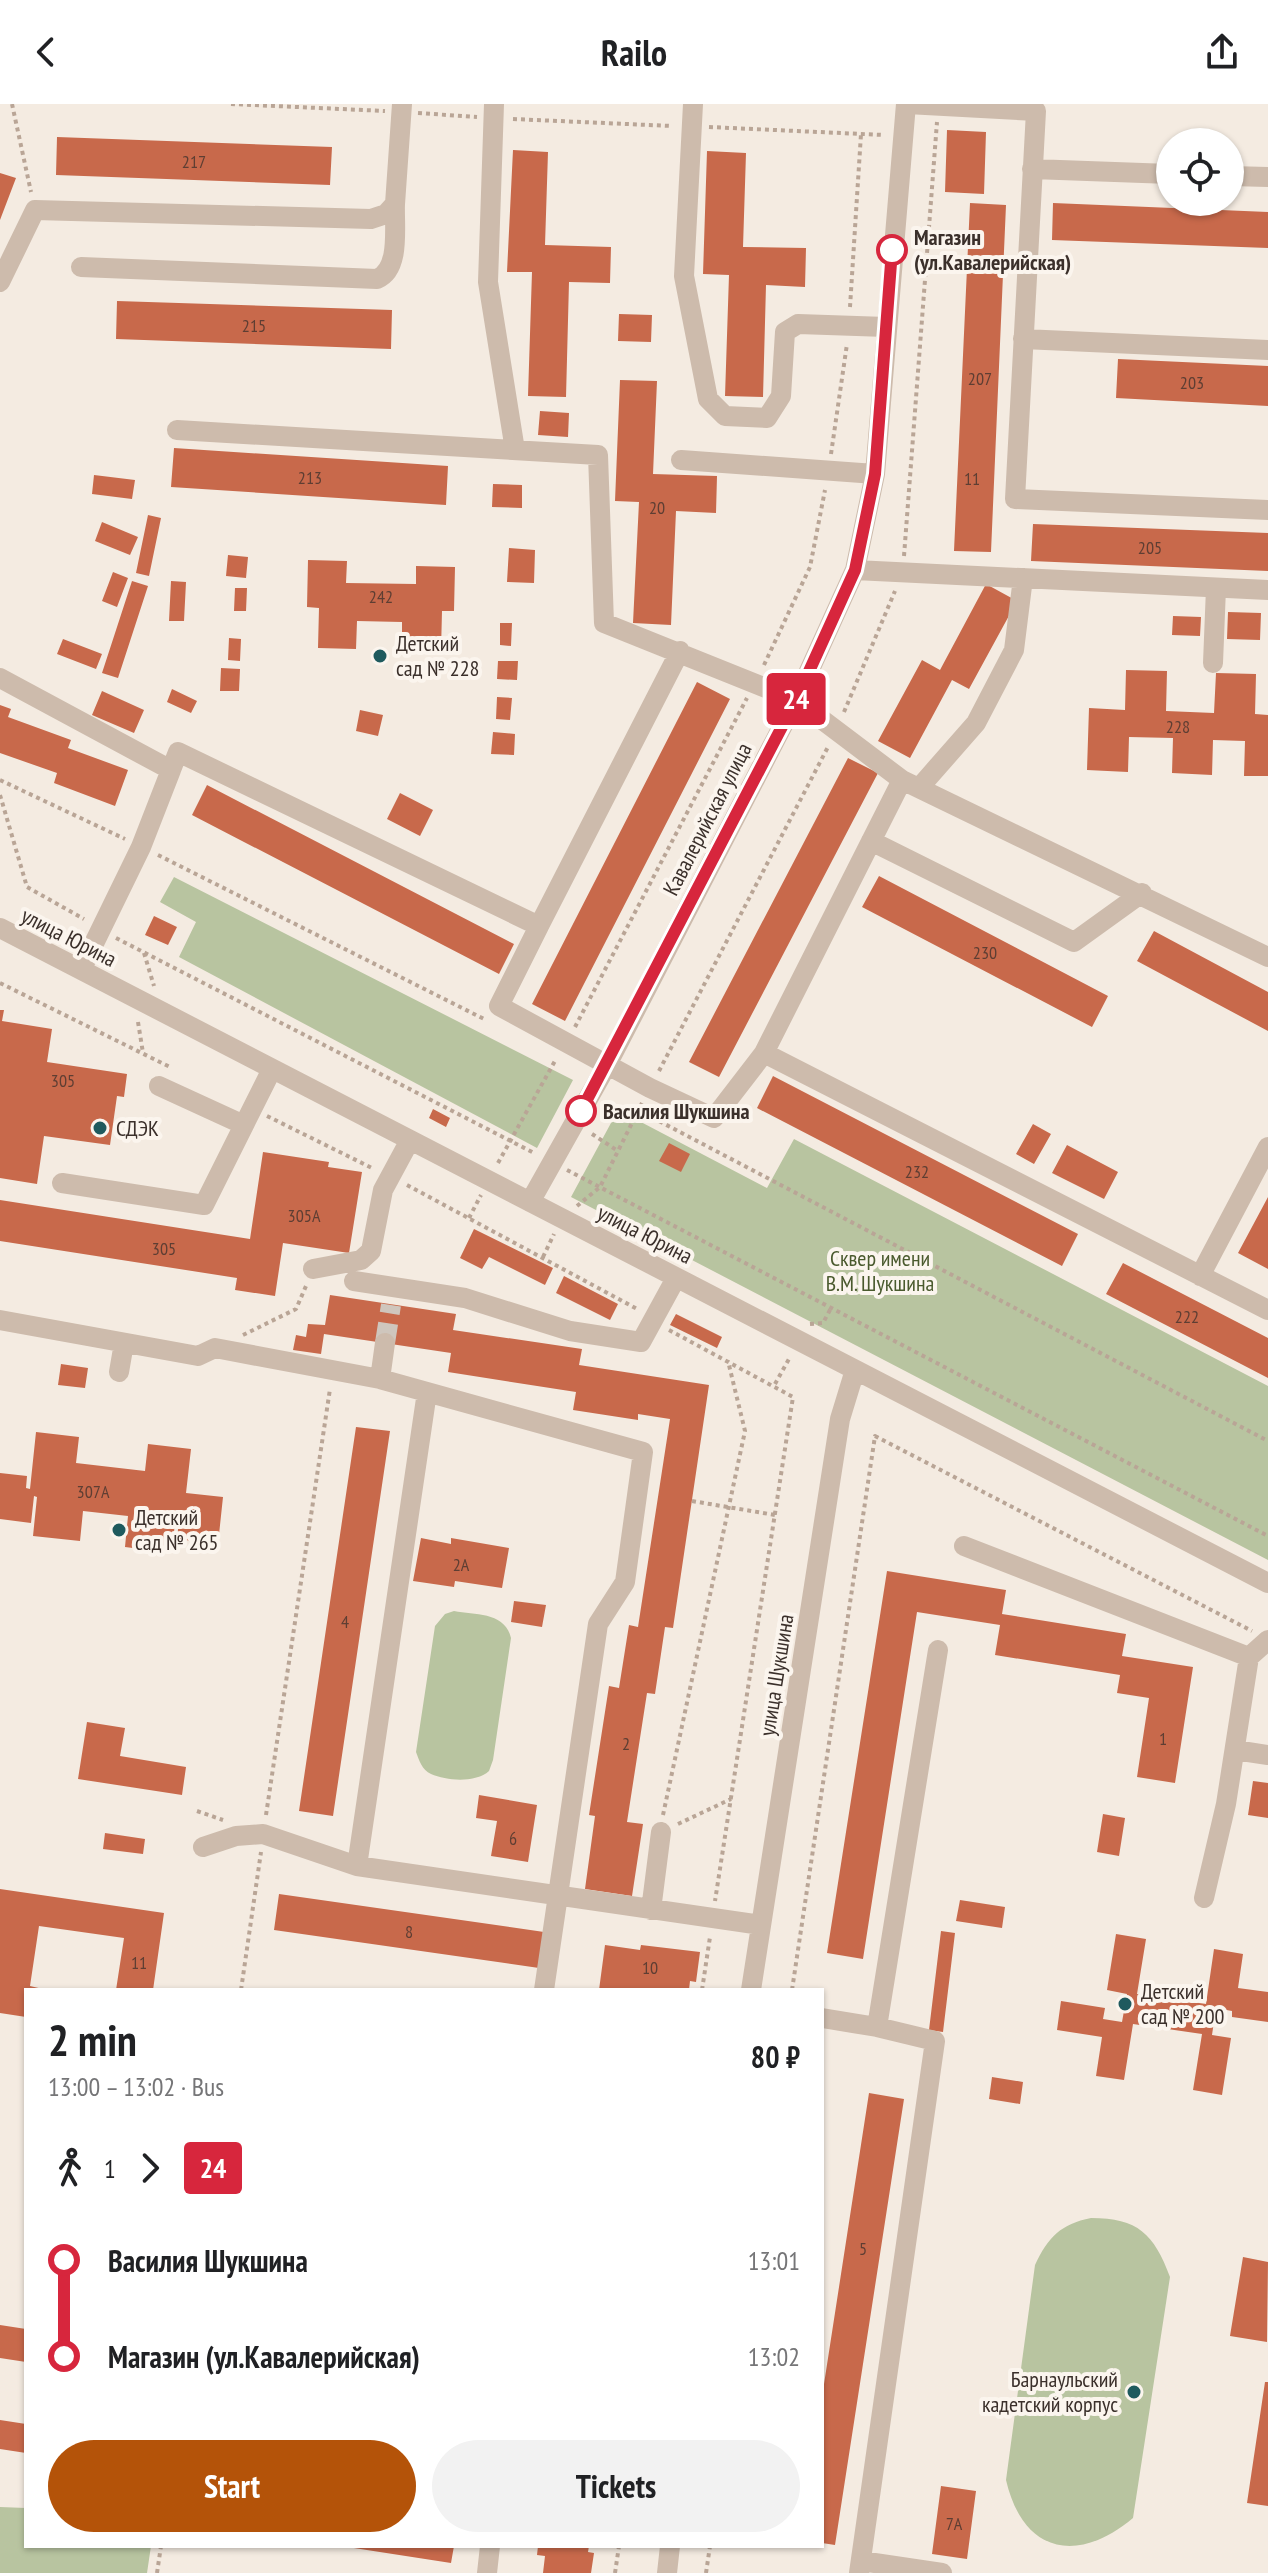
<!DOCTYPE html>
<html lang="en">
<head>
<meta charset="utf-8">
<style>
	:root { --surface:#fff; --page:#f2f2f2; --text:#202124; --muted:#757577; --accent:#b45309 }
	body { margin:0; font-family:"PT Sans Narrow",sans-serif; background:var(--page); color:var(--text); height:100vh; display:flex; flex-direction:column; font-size:30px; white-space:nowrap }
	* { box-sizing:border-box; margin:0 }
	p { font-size:26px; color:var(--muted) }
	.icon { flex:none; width:44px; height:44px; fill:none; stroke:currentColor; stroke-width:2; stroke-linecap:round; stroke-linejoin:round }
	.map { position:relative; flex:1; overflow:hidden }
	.sheet { position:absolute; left:24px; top:1884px; width:800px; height:560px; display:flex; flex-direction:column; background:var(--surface); border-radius:0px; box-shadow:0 2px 6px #0004 }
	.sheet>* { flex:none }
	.badge { padding:0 16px; border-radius:6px; font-size:28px; line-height:52px }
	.tools { position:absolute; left:1156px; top:24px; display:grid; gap:16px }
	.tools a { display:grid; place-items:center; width:88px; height:88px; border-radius:50%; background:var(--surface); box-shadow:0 2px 6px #0004; font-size:40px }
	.map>.badge { position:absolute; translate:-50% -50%; box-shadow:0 0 0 4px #fff }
	.legs { display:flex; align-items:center; gap:12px; height:88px; padding:0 24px; font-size:26px }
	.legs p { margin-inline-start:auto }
	.summary { display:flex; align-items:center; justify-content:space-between; height:136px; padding:0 24px }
	h1 { font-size:44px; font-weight:600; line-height:60px }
	.primary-button { display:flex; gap:16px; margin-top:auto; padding:16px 24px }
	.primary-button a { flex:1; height:92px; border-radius:48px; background:var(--accent); color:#fff; font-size:32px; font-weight:600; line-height:92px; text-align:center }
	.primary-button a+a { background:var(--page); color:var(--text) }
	ul { padding:0 24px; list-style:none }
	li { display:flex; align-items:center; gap:28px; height:96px; font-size:30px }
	li i { display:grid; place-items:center; width:12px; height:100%; margin:0 10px; background:currentColor }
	li i::after { content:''; width:20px; height:20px; margin:-10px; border:6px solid; border-radius:50%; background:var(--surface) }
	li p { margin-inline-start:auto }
	li:first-child i { background:linear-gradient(#0000 50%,currentColor 0) }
	li:last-child i { background:linear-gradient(currentColor 50%,#0000 0) }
	header { display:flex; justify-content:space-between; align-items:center; height:104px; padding:0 24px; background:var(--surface); font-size:36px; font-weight:600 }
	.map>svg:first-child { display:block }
	.green { fill:#b8c4a0 }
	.building { fill:#c8694b }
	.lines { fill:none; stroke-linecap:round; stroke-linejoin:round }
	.minor-tunnel { stroke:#cfc6bd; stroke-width:20; stroke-dasharray:20 10; stroke-linecap:butt }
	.path { stroke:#b9a596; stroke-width:4; stroke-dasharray:4 4; stroke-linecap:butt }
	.minor { stroke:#cdbbac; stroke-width:20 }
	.line-1-casing { stroke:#fff; stroke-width:18 }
	.line-1 { stroke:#d7263d; stroke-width:12 }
	.stop-1-dot { fill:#fff; stroke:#d7263d; stroke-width:4 }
	.poi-dot { fill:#1f5a5e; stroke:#fbf5ee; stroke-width:3 }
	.labels { text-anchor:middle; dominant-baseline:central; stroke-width:8; stroke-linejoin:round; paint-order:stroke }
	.number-label { font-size:18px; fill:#5e3e33 }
	.stop-label { font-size:22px; font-weight:bold; fill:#3b302b; stroke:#fbf5ee; text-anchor:start }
	.poi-label { font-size:22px; fill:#3b302b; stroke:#fbf5ee; text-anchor:start }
	.street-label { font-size:22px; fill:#3b302b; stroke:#fbf5ee }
	.park-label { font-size:22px; fill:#4a5a2e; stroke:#fbf5ee }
</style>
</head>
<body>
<header><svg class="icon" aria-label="back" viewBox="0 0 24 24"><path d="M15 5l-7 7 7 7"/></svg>Railo<svg class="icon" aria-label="share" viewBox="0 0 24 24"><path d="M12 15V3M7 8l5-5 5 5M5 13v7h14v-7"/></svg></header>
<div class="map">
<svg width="1268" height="2469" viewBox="0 0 1268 2469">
	<rect width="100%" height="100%" fill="#f4ebe1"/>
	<path class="green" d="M174,773L573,976L537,1044L179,853L196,818L160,798Z
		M618,1006L767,1084L794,1035L1268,1282V1456L571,1093Z
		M454,1507C476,1511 505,1508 511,1534L493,1656L489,1667C476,1679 447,1677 431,1670C422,1666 419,1656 416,1648L435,1522L445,1510Z
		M1091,2114C1138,2114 1154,2130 1170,2173L1133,2414C1077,2461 1023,2449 1006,2376L1035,2161C1048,2133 1061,2120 1091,2114Z
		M0,2403L26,2404V2442H151L147,2469H0Z"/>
	<path class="building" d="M947,26L986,28L984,90L945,88Z
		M57,33L332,43L330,81L56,71Z
		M513,46L548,48L545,141L611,143L610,179L569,178L566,293L528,292L532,168H507Z
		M707,47L746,49L743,143L806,144L805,183L766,181L763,293L725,292L729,171L703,170Z
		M0,69L16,74L0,116Z
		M970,99L1006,101L991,448L954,447Z
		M1053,99L1268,108V144L1052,136Z
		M117,197L392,206L391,245L116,235Z
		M619,210L652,211L651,238L618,237Z
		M1118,255L1268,262V302L1116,294Z
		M620,276L657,277L653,370L717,372L716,409L676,407L671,521L633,519L639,398L615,397Z
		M540,307L569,309L568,333L538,331Z
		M174,344L448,362L446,401L171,383Z
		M94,371L135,376L132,395L92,390Z
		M493,380L522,381V404L492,403Z
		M148,411L161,414L149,472L136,469Z
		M102,418L138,433L130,451L95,437Z
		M1033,420L1268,429V467L1031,457Z
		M509,444L535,446L534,479L507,478Z
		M228,451L248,453L246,474L226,472Z
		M308,456L347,457L346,479L416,480V462L455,463L454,507H442L441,547L402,546V518L357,517L356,545L318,544L319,504L307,503Z
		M113,468L128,474L117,503L102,497Z
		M132,477L148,482L118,574L102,569Z
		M171,477L186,478L184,517H169Z
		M986,480L1017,497L969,585L952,576L910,654L878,637L922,556L940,566Z
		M235,484H247L246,507H234Z
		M1228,508L1261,509L1260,536L1227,535Z
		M1173,512L1201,513L1200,532L1172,531Z
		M500,519H512L511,542L500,541Z
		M229,534L241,535L240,557L228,556Z
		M63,535L102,550L96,565L57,550Z
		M498,557H518L517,576L497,575Z
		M221,564L240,565L239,587H220Z
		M1126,566L1167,567L1166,607L1214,609L1216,569L1256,570L1255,610L1268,611V672H1244L1245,637L1213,636L1212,671L1172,669L1173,634L1129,633L1128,668L1087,666L1089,604L1125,606Z
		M697,578L730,595L565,917L532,900Z
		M172,585L197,597L191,609L167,598Z
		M102,587L144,606L134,629L92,611Z
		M497,593L512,594L510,616L496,615Z
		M0,601L11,605L8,613L71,636L68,644L128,666L115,702L54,679L57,669L0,649Z
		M360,606L383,611L378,632L356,627Z
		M493,628L515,630L514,651L491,650Z
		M848,654L878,669L719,973L689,958Z
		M207,681L514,840L499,870L192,711Z
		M400,689L433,706L420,732L387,715Z
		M879,772L1108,892L1092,923L862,803Z
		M154,812L177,823L168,841L145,831Z
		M1154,827L1268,888V927L1137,857Z
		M0,906H4L2,917L52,925L47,958L127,970L124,993L117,992L110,1041L44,1032L37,1080L0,1074Z
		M773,972L1078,1130L1062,1162L757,1004Z
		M433,1005L450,1014L446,1023L429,1014Z
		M1033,1020L1051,1030L1034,1060L1016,1050Z
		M669,1039L690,1050L681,1068L659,1057Z
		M1067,1041L1118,1068L1104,1095L1052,1069Z
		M263,1048L329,1058L328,1063L362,1068L349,1149L283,1139L275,1192L235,1186L237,1174L0,1137V1096L250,1135Z
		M1268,1093V1165L1238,1149Z
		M474,1125L553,1164L545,1181L489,1153L482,1165L460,1154Z
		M1123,1159L1268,1234V1274L1106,1190Z
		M564,1172L618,1200L610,1216L556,1189Z
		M330,1191L456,1210L453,1226L582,1245L579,1261L709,1281L673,1524L665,1523L655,1590L647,1589L627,1718L643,1720L632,1792L585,1785L595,1712L589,1711L609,1582L619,1584L629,1521L638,1523L670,1315L638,1310V1316L573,1306L576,1288L448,1268L451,1249L324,1230L321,1250L293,1246L296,1231L306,1233L308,1220L325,1221Z
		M676,1210L722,1233L717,1244L670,1221Z
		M61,1260L88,1264L85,1284L58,1281Z
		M356,1323L390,1327L333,1712L299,1707Z
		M36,1328L79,1333L76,1359L145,1367L148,1340L191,1345L186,1389L223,1393L218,1440L177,1435L180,1407H176L172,1449L125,1443L128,1412L83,1407L80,1437L33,1432L37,1393L34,1392L31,1419L0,1415V1369L27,1372L26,1384L30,1385Z
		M421,1434L451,1440V1434L509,1444L502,1484L455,1477L454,1483L413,1477Z
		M887,1467L1006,1486L1002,1510L1126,1530L1122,1552L1193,1563L1175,1679L1137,1673L1149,1594L1117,1589L1120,1571L995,1551L1000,1521L917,1508L863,1855L827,1849Z
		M514,1497L546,1501L542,1523L511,1518Z
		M87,1618L125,1624L120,1652L186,1663L182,1691L78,1675Z
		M1253,1677L1268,1679V1714L1248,1711Z
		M479,1691L537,1701L528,1758L491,1752L497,1717L476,1714Z
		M1103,1710L1125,1714L1119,1752L1097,1748Z
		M105,1729L145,1735L143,1750L103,1745Z
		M0,1785L164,1809L153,1886H116L124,1834L39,1822L30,1882L47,1886H26V1913L0,1909Z
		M279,1790L544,1828L539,1864L274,1826Z
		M960,1796L1005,1803L1002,1824L956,1817Z
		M941,1827L955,1829L943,1928L929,1926Z
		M1116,1830L1146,1835L1137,1890L1206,1900L1214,1845L1243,1850L1238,1884L1268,1888V1918L1232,1913V1907L1216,1904L1212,1931L1231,1934L1222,1991L1193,1986L1202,1930L1133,1920L1124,1976L1096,1972L1102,1933L1057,1926L1061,1897L1105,1904L1103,1915L1122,1918L1127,1890L1107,1886Z
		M605,1841L640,1846L641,1841L700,1848L696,1878L690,1877L689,1886H599Z
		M992,1973L1023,1978L1020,2000L989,1995Z
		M869,1989L904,1995L835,2441L822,2439V2293Z
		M1243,2153L1268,2158L1267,2238L1230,2232Z
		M0,2221L26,2225V2258L0,2254Z
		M1265,2278H1268V2402L1247,2399Z
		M0,2316L26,2320V2349L0,2345Z
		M941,2382L976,2387L967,2455L932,2450Z
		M341,2442H454L451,2459Z
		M538,2442H589L588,2448L594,2449L591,2469H543L545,2452L537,2451Z"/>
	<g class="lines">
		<path class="minor-tunnel" d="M385,1239L391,1201"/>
		<path class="path" d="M12,0L31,88
			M231,0L385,7
			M418,9L477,13
			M513,15L672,22
			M709,23L884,31
			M850,203L861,30
			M831,350L847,240
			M904,452L937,18
			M764,561L810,463L825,386
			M844,608L895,487
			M0,676L125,735
			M0,691L27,783L84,815
			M158,751L486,916
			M116,834L534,1049
			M144,849L154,882
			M0,879L170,963
			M138,918L143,949
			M575,923L747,594
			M659,967L829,641
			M638,1006L1268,1337
			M267,1012L374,1065
			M592,1030L618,1047
			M498,1059L556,955
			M567,1066L1268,1432
			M407,1081L639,1206
			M577,1102L600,1083L642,999
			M469,1114L481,1091
			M543,1153L554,1130
			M810,1220L823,1219L831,1204
			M669,1226L793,1293L715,1797
			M243,1231L296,1205L306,1182
			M775,1280L789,1255
			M692,1397L775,1411
			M197,1707L223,1716
			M266,1711L330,1285
			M663,1711L745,1327L728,1257
			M678,1720L731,1695
			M241,1886L261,1748
			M702,1886L710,1833
			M792,1886L875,1332L1252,1527
			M157,2469L161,2442
			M615,2469L619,2442
			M706,2469L710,2442"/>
		<path class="minor" d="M494,0L488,178L515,346
			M693,0L684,172L708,295L725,312L767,314L781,292L785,228L798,220L886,223
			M907,0L1036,7L1015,395L1268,406
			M1032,65L1170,70
			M1230,72L1268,73
			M81,163L377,175C401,165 394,122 395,100
			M0,178L35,106L371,115L386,110L395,100L402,0
			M1023,235L1268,246
			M177,326L598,351L604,519L796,596L902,676L764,949
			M681,356L875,370
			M855,466L1268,486
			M1213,559L1216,484
			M0,574L171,666L141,743L81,866
			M171,666L178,648L539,822L499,902L650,984L714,1014L764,949L1268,1206
			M902,676L1268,853
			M919,684L976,619L1014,546L1023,474
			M871,737L1074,838L1142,789
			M539,822L680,547
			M0,824L1268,1479
			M159,982L244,1021L272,965
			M62,1079L204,1101L244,1021
			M530,1098L607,961L796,596L855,466L875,370L906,0
			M313,1165L361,1156L371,1147L383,1086L410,1036
			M1200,1172L1268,1043
			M354,1177L465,1194L570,1227L641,1238L676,1174
			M0,1216L198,1252L215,1244L380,1275L643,1348L625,1478L598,1520L544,1886
			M119,1268L124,1239
			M380,1275L385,1239
			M964,1442L1249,1553
			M1235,1646L1268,1651
			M203,1743L236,1732L263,1730L357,1762L761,1821
			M357,1762L427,1288
			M1204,1794L1226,1700L1249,1553L1268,1536
			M651,1806L661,1728
			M751,1886L840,1315L855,1266
			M822,1914L877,1923L935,1937L859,2469
			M877,1923L938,1546
			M861,2457L942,2469
			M487,2469L490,2442
			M667,2469L670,2442"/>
	</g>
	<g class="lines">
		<defs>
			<path id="line-1" d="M581,1007L796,596L855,466L875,370L892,146"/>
		</defs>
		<use href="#line-1" class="line-1-casing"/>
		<use href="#line-1" class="line-1"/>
	</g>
	<g class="stop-1-dot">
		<circle cx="892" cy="146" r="14"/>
		<circle cx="581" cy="1007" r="14"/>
	</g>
	<g class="poi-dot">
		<circle cx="380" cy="552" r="8"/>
		<circle cx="100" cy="1024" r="8"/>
		<circle cx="119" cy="1426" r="8"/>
		<circle cx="1125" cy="1900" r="8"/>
		<circle cx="1134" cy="2288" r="8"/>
	</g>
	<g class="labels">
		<g class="number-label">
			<text x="194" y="57">217</text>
			<text x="254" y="221">215</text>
			<text x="980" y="274">207</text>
			<text x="1192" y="278">203</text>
			<text x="310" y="373">213</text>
			<text x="972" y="374">11</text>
			<text x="657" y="403">20</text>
			<text x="1150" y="443">205</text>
			<text x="381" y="492">242</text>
			<text x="1178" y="622">228</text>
			<text x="985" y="848">230</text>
			<text x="63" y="976">305</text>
			<text x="917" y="1067">232</text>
			<text x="304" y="1111">305А</text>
			<text x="164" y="1144">305</text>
			<text x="1187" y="1212">222</text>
			<text x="93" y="1387">307А</text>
			<text x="461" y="1460">2А</text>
			<text x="345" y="1517">4</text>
			<text x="1163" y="1634">1</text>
			<text x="626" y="1639">2</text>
			<text x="513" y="1734">6</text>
			<text x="409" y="1827">8</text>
			<text x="139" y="1858">11</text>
			<text x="650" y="1863">10</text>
			<text x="863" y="2144">5</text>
			<text x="954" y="2419">7А</text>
		</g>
		<g class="stop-label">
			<text x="914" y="133">Магазин<tspan x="914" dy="25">(ул.Кавалерийская)</tspan></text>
			<text x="603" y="1007">Василия Шукшина</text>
		</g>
		<g class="poi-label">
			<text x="396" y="539">Детский<tspan x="396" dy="25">сад № 228</tspan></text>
			<text x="116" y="1024">СДЭК</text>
			<text x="135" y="1413">Детский<tspan x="135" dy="25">сад № 265</tspan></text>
			<text x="1141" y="1887">Детский<tspan x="1141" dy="25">сад № 200</tspan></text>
			<text x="1118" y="2275" text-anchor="end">Барнаульский<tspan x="1118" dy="25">кадетский корпус</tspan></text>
		</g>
		<g class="street-label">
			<text transform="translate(707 715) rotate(-63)">Кавалерийская улица</text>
			<text transform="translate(69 833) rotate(27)">улица Юрина</text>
			<text transform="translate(645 1130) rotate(27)">улица Юрина</text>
			<text transform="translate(776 1571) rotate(-81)">улица Шукшина</text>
		</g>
		<g class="park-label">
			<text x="880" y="1154">Сквер имени<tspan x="880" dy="25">В.М. Шукшина</tspan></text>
		</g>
	</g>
</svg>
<div class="tools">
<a><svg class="icon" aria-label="locate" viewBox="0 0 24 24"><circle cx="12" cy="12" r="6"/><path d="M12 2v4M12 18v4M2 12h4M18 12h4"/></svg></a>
</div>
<b class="badge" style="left:796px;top:595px;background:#d7263d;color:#fff">24</b>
<section class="sheet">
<div class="summary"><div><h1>2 min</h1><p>13:00 – 13:02 · Bus</p></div><b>80 ₽</b></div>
<div class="legs"><svg class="icon" aria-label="walk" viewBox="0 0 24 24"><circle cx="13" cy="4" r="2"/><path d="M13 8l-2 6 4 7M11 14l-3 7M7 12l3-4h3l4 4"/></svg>1<svg class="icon" aria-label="forward" viewBox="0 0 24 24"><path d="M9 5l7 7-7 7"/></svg><b class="badge" style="background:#d7263d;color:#fff">24</b></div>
<ul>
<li><i style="color:#d7263d"></i><b>Василия Шукшина</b><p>13:01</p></li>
<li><i style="color:#d7263d"></i><b>Магазин (ул.Кавалерийская)</b><p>13:02</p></li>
</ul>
<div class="primary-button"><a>Start</a><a>Tickets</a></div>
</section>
</div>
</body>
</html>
